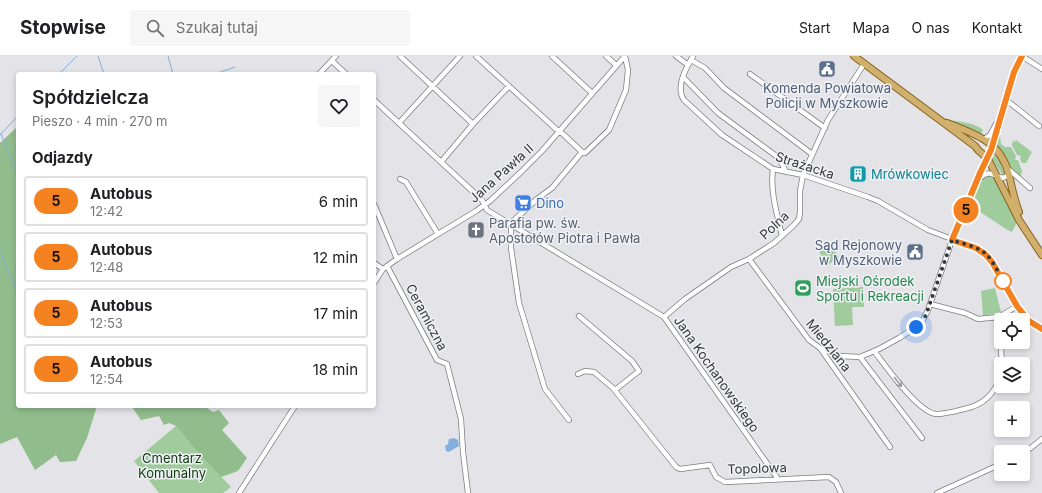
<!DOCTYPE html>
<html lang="pl">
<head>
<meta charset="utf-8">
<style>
	:root { --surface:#fff; --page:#f6f6f6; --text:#202124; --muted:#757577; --line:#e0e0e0 }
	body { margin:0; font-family:Inter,sans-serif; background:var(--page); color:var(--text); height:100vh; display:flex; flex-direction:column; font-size:15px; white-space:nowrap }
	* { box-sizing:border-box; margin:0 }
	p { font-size:13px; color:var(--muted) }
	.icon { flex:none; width:22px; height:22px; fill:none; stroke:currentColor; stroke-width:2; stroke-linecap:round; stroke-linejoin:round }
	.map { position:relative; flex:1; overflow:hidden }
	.details { position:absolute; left:16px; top:16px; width:360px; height:336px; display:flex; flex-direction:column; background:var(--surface); border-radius:4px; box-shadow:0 2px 6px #0003 }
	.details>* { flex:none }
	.badge { padding:0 8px; border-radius:13px; font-size:14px; line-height:26px }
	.buttons { position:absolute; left:994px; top:257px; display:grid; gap:8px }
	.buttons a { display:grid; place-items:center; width:36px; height:36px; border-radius:4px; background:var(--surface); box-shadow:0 2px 6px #0003; font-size:20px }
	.you { position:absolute; width:20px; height:20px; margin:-10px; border:3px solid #fff; border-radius:50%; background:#1a73e8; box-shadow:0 0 0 6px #1a73e833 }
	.map>.badge { position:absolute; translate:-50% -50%; box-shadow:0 0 0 2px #fff }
	h2 { padding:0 16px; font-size:15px; line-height:36px }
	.round { display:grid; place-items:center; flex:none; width:42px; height:42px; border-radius:4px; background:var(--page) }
	.head { display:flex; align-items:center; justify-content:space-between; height:68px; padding:0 16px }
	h1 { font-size:19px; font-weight:600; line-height:30px }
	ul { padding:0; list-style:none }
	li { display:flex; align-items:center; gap:12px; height:50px; margin:0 8px 6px; padding:0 8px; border:2px solid var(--line); border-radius:4px }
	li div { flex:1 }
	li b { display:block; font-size:15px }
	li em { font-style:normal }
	li .badge { min-width:44px; font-weight:700; text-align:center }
	header { display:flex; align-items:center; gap:24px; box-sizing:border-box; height:56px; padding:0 20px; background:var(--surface); border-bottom:1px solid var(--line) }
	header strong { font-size:19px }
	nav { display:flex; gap:22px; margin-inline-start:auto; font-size:14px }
	.search { width:280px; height:36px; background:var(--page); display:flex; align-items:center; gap:10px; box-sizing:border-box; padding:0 14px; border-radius:4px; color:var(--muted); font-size:15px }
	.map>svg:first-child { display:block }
	.green { fill:#a0cb9d }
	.forest { fill:#91bd8d }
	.water { fill:#84afde }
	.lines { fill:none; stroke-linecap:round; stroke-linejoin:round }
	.stream { stroke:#84afde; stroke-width:1 }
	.minor-casing { stroke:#7d7e82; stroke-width:6 }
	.major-casing { stroke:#88631c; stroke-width:8 }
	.minor { stroke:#fff; stroke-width:4.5 }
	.major { stroke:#d1b06e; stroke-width:6 }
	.oneway { stroke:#9b9b9c }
	.line-casing { stroke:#fff; stroke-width:9 }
	.line { stroke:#f58220; stroke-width:6 }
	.walk { stroke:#373739; stroke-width:4; stroke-dasharray:0 7.2 }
	.stop-dot { fill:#fff; stroke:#f58220; stroke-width:2 }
	.labels { text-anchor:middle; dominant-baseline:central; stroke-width:3; stroke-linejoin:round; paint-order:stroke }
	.service-label { font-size:13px; fill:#4e5e75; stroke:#f0f1f5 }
	.street-label { font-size:13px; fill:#373739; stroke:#f0f1f5 }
	.culture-label { font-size:13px; fill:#0d838f; stroke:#f0f1f5; text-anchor:start }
	.shop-label { font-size:13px; fill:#366cbe; stroke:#f0f1f5; text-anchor:start }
	.worship-label { font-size:13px; fill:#5b616d; stroke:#f0f1f5; text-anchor:start }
	.leisure-label { font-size:13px; fill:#27864d; stroke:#f0f1f5; text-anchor:start }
	.park-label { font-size:13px; fill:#0f3c0d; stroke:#f0f1f5 }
</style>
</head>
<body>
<header>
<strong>Stopwise</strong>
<div class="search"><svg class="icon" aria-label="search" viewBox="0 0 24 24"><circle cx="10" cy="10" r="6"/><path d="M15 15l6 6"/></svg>Szukaj tutaj</div>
<nav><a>Start</a><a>Mapa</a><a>O nas</a><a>Kontakt</a></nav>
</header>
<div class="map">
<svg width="1042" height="437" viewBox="0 0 1042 437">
	<rect width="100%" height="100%" fill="#e3e3e8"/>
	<path class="green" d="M947,64C958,65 976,67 983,74L981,78Z
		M998,78L1000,80L1001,88L1005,91H1011L1016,100L1015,104H1018L1022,115L1021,120C1012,117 998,97 997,88C996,84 997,81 998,78Z
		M1013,84L1015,86L1016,84L1032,96L1026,107H1022L1020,103L1021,100L1017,99L1012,89Z
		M994,99L998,101L1006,119L1003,120L992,103Z
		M986,120H992L994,122L1011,152L1017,166L1012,176L1006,173L971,150L981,124Z
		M830,188L839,201L828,209L819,196Z
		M863,231L864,251H852L853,269L835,270L833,233Z
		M995,232L1001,256L983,260L981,235Z
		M176,370L193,391L231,431L223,437H159L134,405Z"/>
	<path class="forest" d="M18,70V350H97L87,382L76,405L60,406L56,399L35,414L17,381L0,388V87Z
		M133,350H204L213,356L219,354L229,367L222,374L247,402L238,415L221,421L193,391L176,370L169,367L164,369L159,360L141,364L132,351Z"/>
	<path class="water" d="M454,382L458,384L459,390L449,396L446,395L445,390L448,388L449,383Z"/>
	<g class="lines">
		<path class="stream" d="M98,0L104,18
			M168,0L173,18
			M59,18L77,0
			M215,18L235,11
			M1,78L18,120
			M0,79L18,60
			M0,195L18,237"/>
		<defs>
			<path id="minor" d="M400,0L473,68
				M476,0L556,73L563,78L582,96L585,97L609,74L626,34L628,14L625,0
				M552,0L592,37
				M606,0L616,9
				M676,0L688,9
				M693,0C686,12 675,31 684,44L722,79L773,113L803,119L868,141L878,145L928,174L976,192L984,197L992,206L1017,250L1029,265L1042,273
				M1022,0L1042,13
				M691,4L705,12L724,32L812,98
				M332,5L346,18
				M319,18L336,0
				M750,18L825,72
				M683,21L718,57L779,102L786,116
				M1005,43L1039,70
				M374,44L482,144L487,154L664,261L778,423
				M399,67L460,0
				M984,83L990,79L996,68
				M441,106L473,68L509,30
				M1007,112L1030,132
				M773,113C770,136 777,157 782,180
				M400,123L406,126L438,178
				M979,123C989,113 992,119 1003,122L1009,119
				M374,148L397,203
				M749,203L809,284L820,292L890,391
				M374,207L383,213
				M387,210L437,304L447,308L461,363L463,396L468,437
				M374,227L383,213L397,203L476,155L490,145L522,115L542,95L625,0
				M930,248L965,257L978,263L999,261
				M579,260L632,305L639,315L615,334
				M664,261L685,243L731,211L749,203L774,187L794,169L799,163L800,156V135L803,119L828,64L864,8
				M820,292L839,300L860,301L879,293L899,282L916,271L922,266L928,254L952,184L980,117L991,94L1014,16L1022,0
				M874,295C885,309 919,358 937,358C945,358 956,355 964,353C984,349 994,338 1001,320
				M860,301L922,382
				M1002,308L999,261L1017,250
				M578,318L585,315L594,316L613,332L676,411L680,413L710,409L716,421L725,426L829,421L836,426L841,437
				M569,364L545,333L519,247L511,192V167L537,143L552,132L582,96
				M1023,398L1042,383
				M239,437L295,350
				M937,437L1001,408"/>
			<path id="major" d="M854,0L975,90L978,94L988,103L1019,164L1042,199
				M947,67C976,78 1001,86 1009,119C1012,132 1014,143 1019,156"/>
		</defs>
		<use href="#minor" class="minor-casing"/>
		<use href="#major" class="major-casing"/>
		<use href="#minor" class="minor"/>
		<use href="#major" class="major"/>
	</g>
	<defs><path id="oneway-shaft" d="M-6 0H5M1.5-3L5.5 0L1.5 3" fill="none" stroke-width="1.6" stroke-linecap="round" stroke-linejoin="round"/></defs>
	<use class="oneway" href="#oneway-shaft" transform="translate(898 326) rotate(52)"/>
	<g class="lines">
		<defs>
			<path id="line" d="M1022,0L1014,16L991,94L980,117L952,184L976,192L986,199L992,206L1017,250L1029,265L1042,273"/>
		</defs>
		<use href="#line" class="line-casing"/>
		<use href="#line" class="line"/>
		<path class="walk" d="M916,271L922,266L926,259L952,184C963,188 976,190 985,197C993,204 999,218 1003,225"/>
	</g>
	<defs>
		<symbol id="civic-square" viewBox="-11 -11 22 22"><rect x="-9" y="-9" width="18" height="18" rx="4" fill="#5c6f8a" stroke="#f0f1f5"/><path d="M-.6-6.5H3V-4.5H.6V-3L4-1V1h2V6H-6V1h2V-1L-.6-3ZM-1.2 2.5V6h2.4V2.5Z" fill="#fff"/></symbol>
		<symbol id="building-square" viewBox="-11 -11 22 22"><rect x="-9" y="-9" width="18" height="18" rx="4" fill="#0f9aa8" stroke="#f0f1f5"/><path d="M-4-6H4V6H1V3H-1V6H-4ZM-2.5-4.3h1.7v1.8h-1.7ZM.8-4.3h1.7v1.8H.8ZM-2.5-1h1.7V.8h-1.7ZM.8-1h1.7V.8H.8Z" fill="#fff"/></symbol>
		<symbol id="supermarket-square" viewBox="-11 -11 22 22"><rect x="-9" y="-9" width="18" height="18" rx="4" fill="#3f7fe0" stroke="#f0f1f5"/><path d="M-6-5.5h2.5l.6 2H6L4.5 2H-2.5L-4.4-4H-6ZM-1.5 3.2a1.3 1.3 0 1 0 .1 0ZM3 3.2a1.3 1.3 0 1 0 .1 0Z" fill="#fff"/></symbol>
		<symbol id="church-square" viewBox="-11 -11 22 22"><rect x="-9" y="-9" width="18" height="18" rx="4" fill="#6b7280" stroke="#f0f1f5"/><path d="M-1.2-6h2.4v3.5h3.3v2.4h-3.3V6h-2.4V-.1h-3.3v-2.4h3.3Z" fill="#fff"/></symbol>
		<symbol id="stadium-square" viewBox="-11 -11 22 22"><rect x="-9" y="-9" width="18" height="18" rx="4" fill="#2e9e5b" stroke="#f0f1f5"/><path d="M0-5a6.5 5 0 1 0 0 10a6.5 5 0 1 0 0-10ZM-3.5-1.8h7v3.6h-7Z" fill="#fff"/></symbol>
	</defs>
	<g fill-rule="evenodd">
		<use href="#civic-square" x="817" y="3" width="20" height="20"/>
		<use href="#building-square" x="848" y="108" width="20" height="20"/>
		<use href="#supermarket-square" x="513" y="137" width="20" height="20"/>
		<use href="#church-square" x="466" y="164" width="20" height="20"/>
		<use href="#civic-square" x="905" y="186" width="20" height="20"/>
		<use href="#stadium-square" x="793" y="222" width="20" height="20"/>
	</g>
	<circle class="stop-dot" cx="1003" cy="225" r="8"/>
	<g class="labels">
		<g class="service-label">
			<text x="827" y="32">Komenda Powiatowa<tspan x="827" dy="15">Policji w Myszkowie</tspan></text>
			<text x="902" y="189" text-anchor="end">Sąd Rejonowy<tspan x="902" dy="15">w Myszkowie</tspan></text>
		</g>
		<g class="street-label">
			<text transform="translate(805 109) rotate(18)">Strażacka</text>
			<text transform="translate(501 117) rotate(-42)">Jana Pawła II</text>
			<text transform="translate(774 169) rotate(-43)">Polna</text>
			<text transform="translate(427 261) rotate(62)">Ceramiczna</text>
			<text transform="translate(829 289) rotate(51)">Miedziana</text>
			<text transform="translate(717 318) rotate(55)">Jana Kochanowskiego</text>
			<text transform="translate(757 412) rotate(-2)">Topolowa</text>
		</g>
		<g class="culture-label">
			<text x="871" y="118">Mrówkowiec</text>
		</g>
		<g class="shop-label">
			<text x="536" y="147">Dino</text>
		</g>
		<g class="worship-label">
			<text x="489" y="167">Parafia pw. św.<tspan x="489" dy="15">Apostołów Piotra i Pawła</tspan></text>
		</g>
		<g class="leisure-label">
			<text x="816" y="225">Miejski Ośrodek<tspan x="816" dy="15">Sportu i Rekreacji</tspan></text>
		</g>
		<g class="park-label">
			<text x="172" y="402">Cmentarz<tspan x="172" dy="15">Komunalny</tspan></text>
		</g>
	</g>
</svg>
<div class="buttons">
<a><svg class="icon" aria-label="locate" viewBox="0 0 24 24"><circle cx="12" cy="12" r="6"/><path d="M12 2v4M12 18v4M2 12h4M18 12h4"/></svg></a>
<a><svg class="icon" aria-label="layers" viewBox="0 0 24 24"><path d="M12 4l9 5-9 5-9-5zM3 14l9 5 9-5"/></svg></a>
<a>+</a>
<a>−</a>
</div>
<div class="you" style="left:916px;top:271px"></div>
<b class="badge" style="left:966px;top:154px;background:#f58220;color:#111">5</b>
<section class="details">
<div class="head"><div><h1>Spółdzielcza</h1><p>Pieszo · 4 min · 270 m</p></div><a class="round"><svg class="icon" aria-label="heart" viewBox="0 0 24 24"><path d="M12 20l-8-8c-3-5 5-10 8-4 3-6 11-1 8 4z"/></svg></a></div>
<h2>Odjazdy</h2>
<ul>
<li><span class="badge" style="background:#f58220;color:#111">5</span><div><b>Autobus</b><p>12:42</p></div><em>6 min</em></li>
<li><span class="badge" style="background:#f58220;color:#111">5</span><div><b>Autobus</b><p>12:48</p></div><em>12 min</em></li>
<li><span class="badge" style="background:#f58220;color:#111">5</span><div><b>Autobus</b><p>12:53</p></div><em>17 min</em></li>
<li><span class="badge" style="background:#f58220;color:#111">5</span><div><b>Autobus</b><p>12:54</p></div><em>18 min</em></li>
</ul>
</section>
</div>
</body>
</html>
